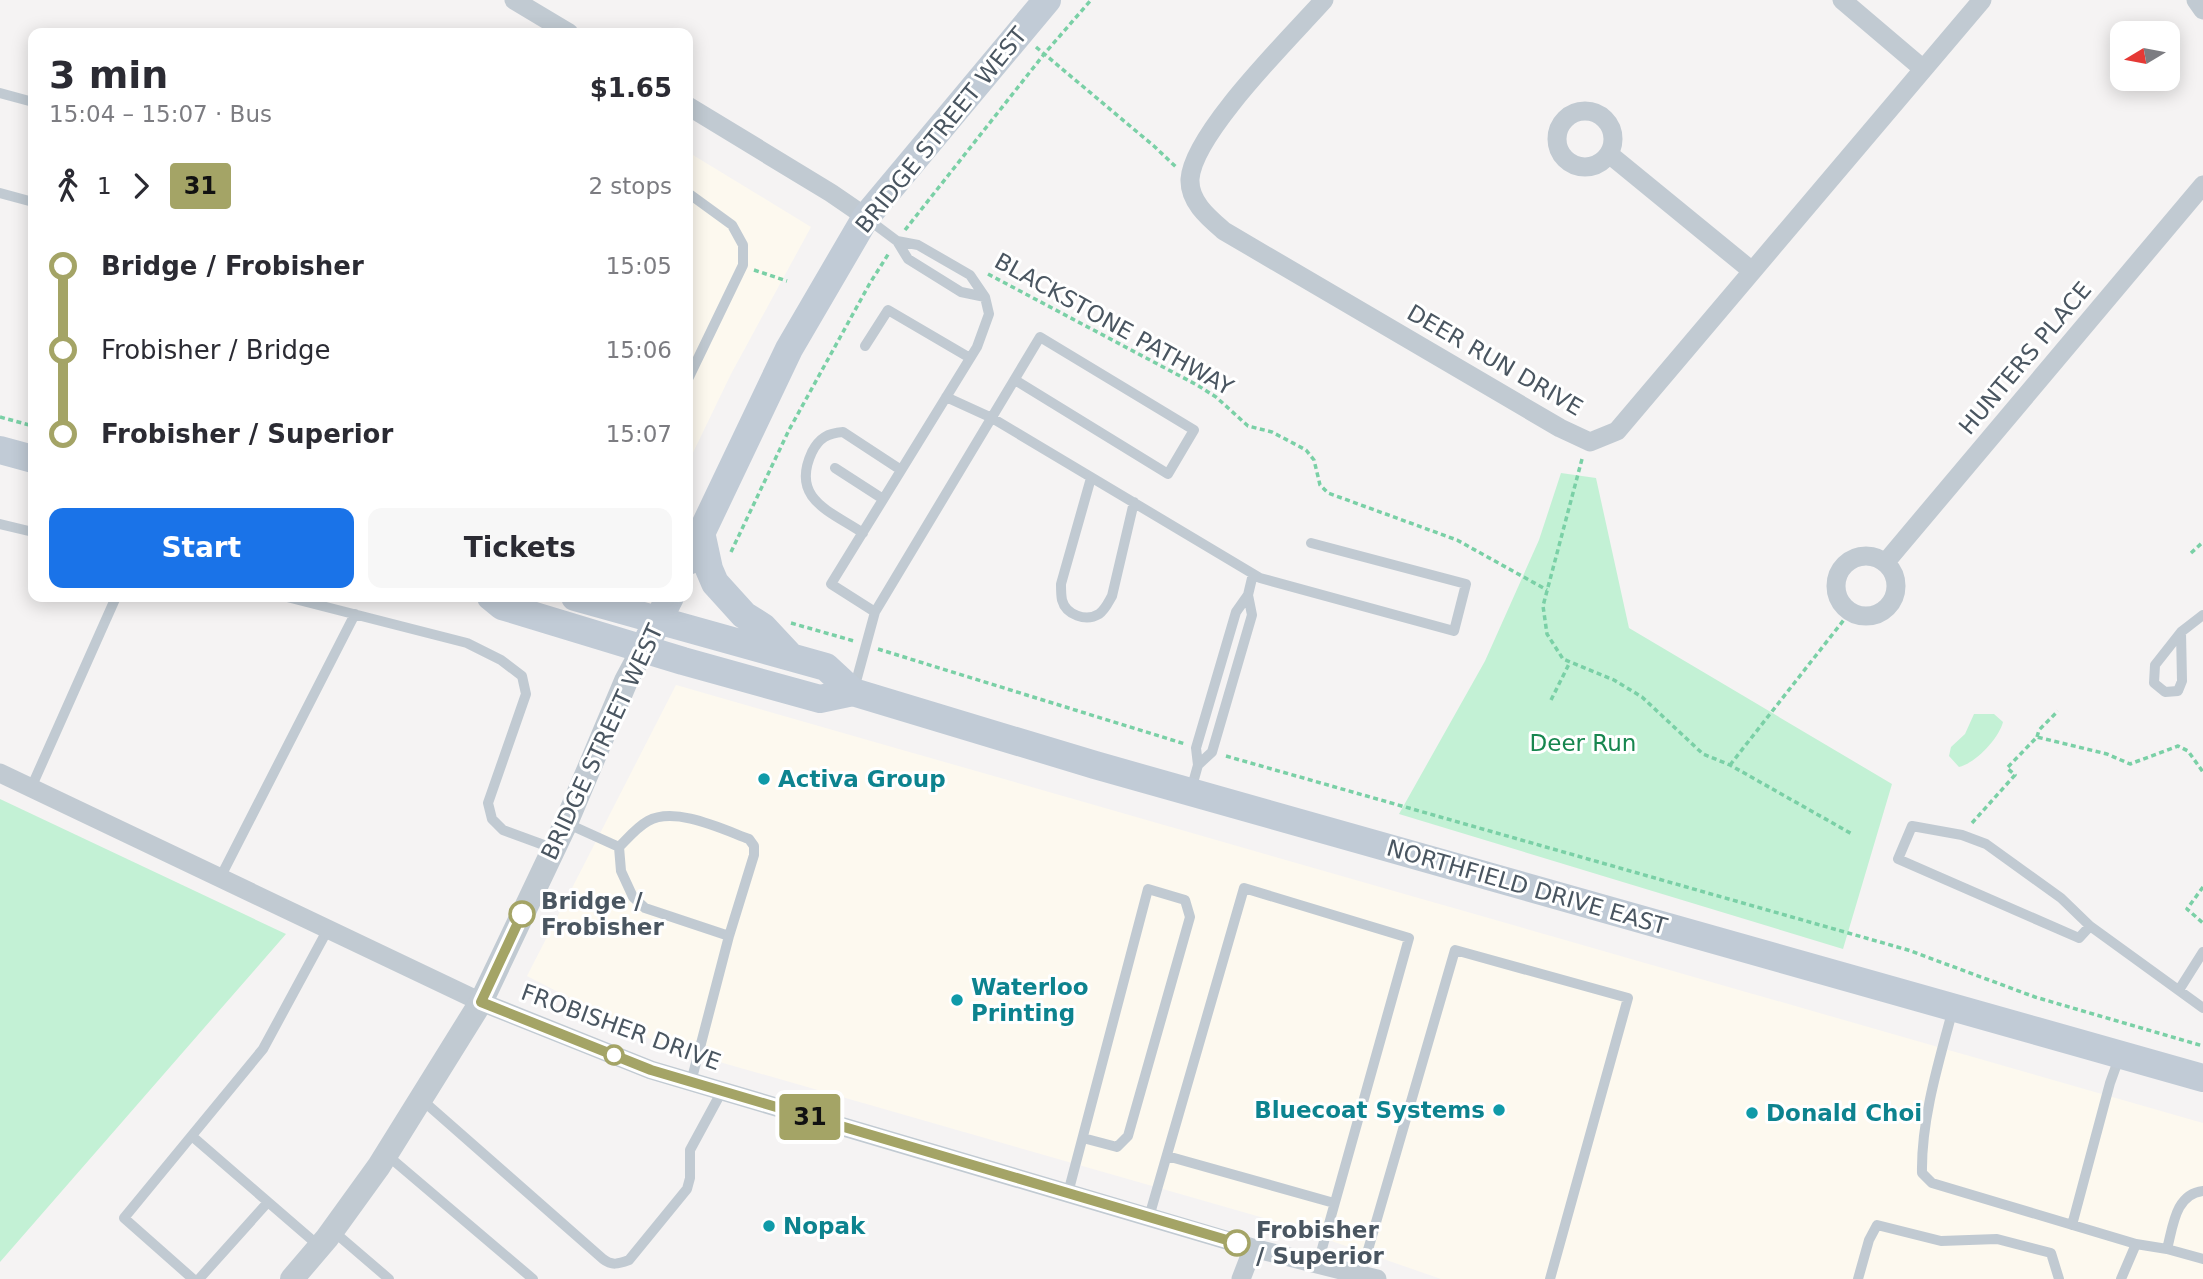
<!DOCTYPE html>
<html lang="en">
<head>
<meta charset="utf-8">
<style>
	:root { --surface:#fff; --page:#f7f7f7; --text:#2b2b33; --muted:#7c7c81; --accent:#1a73e8 }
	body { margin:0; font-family:"DejaVu Sans",sans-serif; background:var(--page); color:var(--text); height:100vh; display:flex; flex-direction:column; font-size:26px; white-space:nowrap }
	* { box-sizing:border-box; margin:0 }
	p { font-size:23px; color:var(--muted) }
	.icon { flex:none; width:38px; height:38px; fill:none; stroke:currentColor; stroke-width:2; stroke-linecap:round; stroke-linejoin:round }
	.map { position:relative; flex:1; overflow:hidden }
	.drawer { position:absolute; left:28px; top:28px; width:665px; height:574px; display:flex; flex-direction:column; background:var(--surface); border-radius:14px; box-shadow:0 4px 18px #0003 }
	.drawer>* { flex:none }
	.badge { padding:0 14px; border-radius:5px; font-size:24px; line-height:46px }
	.needle { width:46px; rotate:260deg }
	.tools { position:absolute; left:2110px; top:21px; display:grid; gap:14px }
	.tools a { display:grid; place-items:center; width:70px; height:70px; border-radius:14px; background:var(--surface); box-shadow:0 4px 18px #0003; font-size:35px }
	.map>.badge { position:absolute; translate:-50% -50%; box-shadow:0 0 0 4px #fff }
	.legs { display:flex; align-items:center; gap:10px; height:77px; padding:0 21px; font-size:23px }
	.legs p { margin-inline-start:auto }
	.head { display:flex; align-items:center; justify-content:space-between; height:119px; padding:0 21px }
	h1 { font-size:38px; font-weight:600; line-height:52px }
	.primary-button { display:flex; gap:14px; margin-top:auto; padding:14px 21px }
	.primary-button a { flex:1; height:80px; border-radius:14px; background:var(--accent); color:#fff; font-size:28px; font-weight:600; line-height:80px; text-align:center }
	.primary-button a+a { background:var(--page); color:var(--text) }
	ul { padding:0 21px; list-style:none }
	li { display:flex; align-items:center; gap:24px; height:84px; font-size:26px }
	li i { display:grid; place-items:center; width:10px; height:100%; margin:0 9px; background:currentColor }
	li i::after { content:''; width:18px; height:18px; margin:-9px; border:5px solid; border-radius:50%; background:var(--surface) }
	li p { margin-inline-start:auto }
	li:first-child i { background:linear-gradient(#0000 50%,currentColor 0) }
	li:last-child i { background:linear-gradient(currentColor 50%,#0000 0) }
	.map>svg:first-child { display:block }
	.commercial { fill:#fdf9ef }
	.green { fill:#c3f1d5 }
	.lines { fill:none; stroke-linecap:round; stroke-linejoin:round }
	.path { stroke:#7ad0a6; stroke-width:3.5; stroke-dasharray:5 3.5; stroke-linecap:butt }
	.service { stroke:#c1cad2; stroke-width:10 }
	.minor { stroke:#c1cad2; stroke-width:19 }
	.tertiary { stroke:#c1cad2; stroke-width:24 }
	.secondary { stroke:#c1cbd6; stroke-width:28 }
	.line-1-casing { stroke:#fff; stroke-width:16 }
	.line-1 { stroke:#a4a466; stroke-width:10 }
	.culture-dot { fill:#0f9aa8; stroke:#fff; stroke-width:2.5 }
	.stop-1-dot { fill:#fff; stroke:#a4a466; stroke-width:3.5 }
	.labels { text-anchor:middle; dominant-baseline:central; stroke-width:6; stroke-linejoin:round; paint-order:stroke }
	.street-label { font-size:23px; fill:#4a5661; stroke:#fff }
	.park-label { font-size:23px; fill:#17864f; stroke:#fff }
	.culture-label { font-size:23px; font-weight:bold; fill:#0d838f; stroke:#fff; text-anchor:start }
	.stop-label { font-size:23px; font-weight:bold; fill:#4a5661; stroke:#fff; text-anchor:start }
</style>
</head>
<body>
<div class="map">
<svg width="2203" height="1279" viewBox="0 0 2203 1279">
	<rect width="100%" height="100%" fill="#f5f3f3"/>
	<path class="commercial" d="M688,152L811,227L731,374L688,463Z
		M676,685L2203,1123V1279H1441L1271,1220L664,1046L527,976Z"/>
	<path class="green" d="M1561,473L1596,478L1629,628L1892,784L1843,949L1399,814L1485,661L1539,540Z
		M1974,714H1994L2003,722C1999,738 1976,763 1959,767L1949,756L1951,747L1965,734Z
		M0,799L286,934L0,1262Z"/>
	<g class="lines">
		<path class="path" d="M1036,47L1155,147L1176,167
			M905,230L1045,53L1091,0
			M754,270L787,281
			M988,274L1197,385L1216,397L1248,426L1272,432L1306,450L1314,460L1320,485L1328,493L1457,540L1547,590
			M0,417L33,426
			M1582,459L1543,606L1547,634L1563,659L1614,680L1642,697L1703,754L1730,765L1852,834
			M731,552L789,430L870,283L889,253
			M2191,553L2203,542
			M791,623L854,641
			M878,649L1185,744
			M1551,700L1570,662
			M2037,737L2039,730L2058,711
			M1226,756L1908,950L2035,997L2203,1046
			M1730,765L1850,612
			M1972,823L2015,775L2007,768L2037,737L2107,754L2130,764L2178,746L2188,751L2203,772
			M2203,887L2187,909L2203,923"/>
		<path class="service" d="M0,93L33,102
			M0,193L33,202
			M688,193L732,225L743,245V265L688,379
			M869,220L897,241L908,259L961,292L985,297
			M865,346L888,310L970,358
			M946,397L992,418L1260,578L1454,631L1466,584L1311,543
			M835,468L883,499
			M1091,478L1061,584C1061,589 1061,595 1062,600C1066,615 1086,622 1099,614C1105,610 1108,603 1112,596L1134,502
			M0,524L33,532
			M863,533C830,511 790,499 812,452C819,438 828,433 843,432L901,470
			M287,597L467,643L501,660L522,676L526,694L488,803L492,819L503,830L552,848
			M875,612L831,584L977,347L989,314L985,297L970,275L918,245L897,241
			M2181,632L2182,681L2178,691L2165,692L2154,683L2155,665L2181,632L2203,615
			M854,689L875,612L1040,337L1194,430L1168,474L1015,380
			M1198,765L1212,752L1252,615L1248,595L1253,574
			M31,788L116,597
			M1191,790L1198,765L1196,748L1236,612L1248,595
			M566,823L619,847C627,839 637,827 648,821C675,806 722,829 749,839L754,846V855L729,936L645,908L633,897L621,871L619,847
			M220,878L355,614
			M2090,926L2079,938L1898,859L1912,826L1962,835L1986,844L2061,898L2090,926L2203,1008
			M2179,990L2203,952
			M1953,1009C1939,1061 1921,1119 1922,1173L1932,1183L2136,1244
			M691,1082L729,936
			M421,1099L603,1259C612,1266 618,1264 629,1260L687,1189L690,1178V1150L722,1091
			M193,1137L319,1246
			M387,1155L533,1279
			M1167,1156L1334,1203
			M2203,1191C2175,1194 2173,1227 2167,1249L2203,1259
			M1068,1193L1148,889L1185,900L1190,917L1128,1136L1117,1147L1083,1138
			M1149,1217L1244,888L1409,938L1318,1263
			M2072,1225L2110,1083L2119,1058
			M333,1231L389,1279
			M1361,1274L1455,950L1628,998L1550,1279
			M193,1279L124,1218L263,1049L328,929
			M199,1279L268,1202
			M1858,1279L1869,1240L1877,1225L1941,1241L1997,1239L2051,1253L2059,1279
			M2121,1279L2136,1244L2167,1249"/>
		<path class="minor" d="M514,0L569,33
			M1324,0C1291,37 1193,133 1190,179C1189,202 1209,218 1224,231L1560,428L1590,442L1617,431L1982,0
			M1842,0L1922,68
			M2196,0L2203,10
			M688,106L831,193L866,217
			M1557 139a28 28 0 1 1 56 0a28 28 0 1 1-56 0Z
			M1609,154L1752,271
			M1836 586a30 30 0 1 1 60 0a30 30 0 1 1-60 0Z
			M1885,563L2203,185
			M0,773L481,1002L651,1070L1253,1248L1377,1279
			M1241,1279L1253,1248"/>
		<path class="tertiary" d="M292,1279L327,1238L379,1166L481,1002L566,823L626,681L643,649"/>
		<path class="secondary" d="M0,450L33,459
			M701,532L709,569L715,583L744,615L763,627L791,657
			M688,561L789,349L866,217L1047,0
			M491,597L502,606L683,661L820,699L853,692
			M575,597L826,667L853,692L1095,765L2203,1078
			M649,638L670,597"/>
	</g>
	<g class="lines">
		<defs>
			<path id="line-1" d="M522,914L481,1002L651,1070L1237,1243"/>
		</defs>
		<use href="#line-1" class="line-1-casing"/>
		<use href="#line-1" class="line-1"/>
	</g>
	<g class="culture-dot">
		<circle cx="764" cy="779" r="7"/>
		<circle cx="957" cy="1000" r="7"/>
		<circle cx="1499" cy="1110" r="7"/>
		<circle cx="1752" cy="1113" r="7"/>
		<circle cx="769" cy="1226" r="7"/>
	</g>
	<g class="stop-1-dot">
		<circle cx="522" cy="914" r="12"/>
		<circle cx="614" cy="1055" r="9"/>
		<circle cx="1237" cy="1243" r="12"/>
	</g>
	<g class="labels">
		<g class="street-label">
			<text transform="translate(941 130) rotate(-51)">BRIDGE STREET WEST</text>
			<text transform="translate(1114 324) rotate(29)">BLACKSTONE PATHWAY</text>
			<text transform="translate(2025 358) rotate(-50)">HUNTERS PLACE</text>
			<text transform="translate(1495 360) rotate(30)">DEER RUN DRIVE</text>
			<text transform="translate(602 742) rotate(-65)">BRIDGE STREET WEST</text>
			<text transform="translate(1527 887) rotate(16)">NORTHFIELD DRIVE EAST</text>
			<text transform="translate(621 1027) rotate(20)">FROBISHER DRIVE</text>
		</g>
		<g class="park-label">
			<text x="1583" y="743">Deer Run</text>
		</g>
		<g class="culture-label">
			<text x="778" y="779">Activa Group</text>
			<text x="971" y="987">Waterloo<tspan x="971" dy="26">Printing</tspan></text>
			<text x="1485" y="1110" text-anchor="end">Bluecoat Systems</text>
			<text x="1766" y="1113">Donald Choi</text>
			<text x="783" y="1226">Nopak</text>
		</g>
		<g class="stop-label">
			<text x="541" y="901">Bridge /<tspan x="541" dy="26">Frobisher</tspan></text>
			<text x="1256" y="1230">Frobisher<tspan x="1256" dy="26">/ Superior</tspan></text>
		</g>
	</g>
</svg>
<div class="tools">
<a><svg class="needle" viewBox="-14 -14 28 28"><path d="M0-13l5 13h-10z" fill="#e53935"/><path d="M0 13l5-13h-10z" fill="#7c7c81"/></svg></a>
</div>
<b class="badge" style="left:810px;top:1117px;background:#a4a466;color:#111">31</b>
<section class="drawer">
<div class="head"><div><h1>3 min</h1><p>15:04 – 15:07 · Bus</p></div><b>$1.65</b></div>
<div class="legs"><svg class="icon" aria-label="walk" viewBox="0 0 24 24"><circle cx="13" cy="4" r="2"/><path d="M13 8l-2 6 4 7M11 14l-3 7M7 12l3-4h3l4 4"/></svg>1<svg class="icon" aria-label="forward" viewBox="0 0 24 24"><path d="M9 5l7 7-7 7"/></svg><b class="badge" style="background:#a4a466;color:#111">31</b><p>2 stops</p></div>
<ul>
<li><i style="color:#a4a466"></i><b>Bridge / Frobisher</b><p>15:05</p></li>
<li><i style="color:#a4a466"></i><span>Frobisher / Bridge</span><p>15:06</p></li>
<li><i style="color:#a4a466"></i><b>Frobisher / Superior</b><p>15:07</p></li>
</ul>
<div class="primary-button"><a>Start</a><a>Tickets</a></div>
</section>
</div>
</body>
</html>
